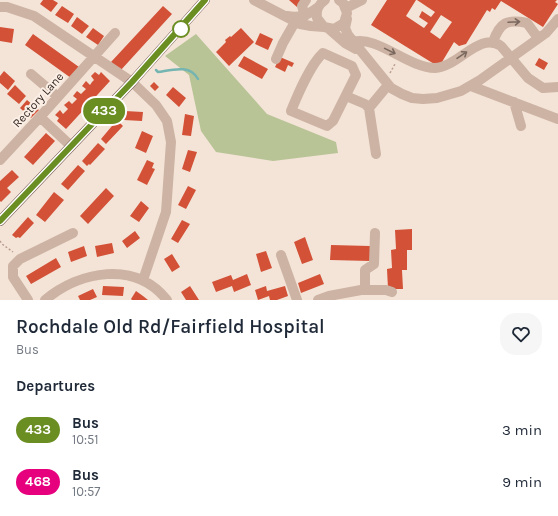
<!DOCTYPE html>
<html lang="en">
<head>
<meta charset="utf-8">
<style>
	:root { --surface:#fff; --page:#f6f6f7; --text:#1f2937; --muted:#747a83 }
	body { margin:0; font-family:Karla,sans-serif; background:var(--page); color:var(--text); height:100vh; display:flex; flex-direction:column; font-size:15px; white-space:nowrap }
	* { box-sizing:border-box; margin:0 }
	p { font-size:13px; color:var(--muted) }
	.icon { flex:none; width:22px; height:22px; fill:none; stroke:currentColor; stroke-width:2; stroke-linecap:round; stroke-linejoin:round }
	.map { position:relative; height:300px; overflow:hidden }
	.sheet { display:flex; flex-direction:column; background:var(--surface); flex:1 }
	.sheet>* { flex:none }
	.badge { padding:0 8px; border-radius:13px; font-size:14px; line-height:26px }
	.map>.badge { position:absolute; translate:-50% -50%; box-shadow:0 0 0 2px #fff }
	h2 { padding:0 16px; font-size:15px; line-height:36px }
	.round { display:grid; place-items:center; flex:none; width:42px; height:42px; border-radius:16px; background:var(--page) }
	.head { display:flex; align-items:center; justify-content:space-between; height:68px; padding:0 16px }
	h1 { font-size:19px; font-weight:600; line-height:30px }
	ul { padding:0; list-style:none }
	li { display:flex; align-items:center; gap:12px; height:52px; padding:0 16px }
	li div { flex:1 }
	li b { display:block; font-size:15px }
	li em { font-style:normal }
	li .badge { min-width:44px; font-weight:700; text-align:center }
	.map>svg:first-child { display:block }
	.green { fill:#b8c496 }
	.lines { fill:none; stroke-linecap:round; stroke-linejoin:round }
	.stream { stroke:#74b4b1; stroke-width:2.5 }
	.building { fill:#d25137; fill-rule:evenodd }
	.path { stroke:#b99c8d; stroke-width:1.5; stroke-dasharray:2 2; stroke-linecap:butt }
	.minor { stroke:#cdb3a3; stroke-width:10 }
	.major { stroke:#7b5f55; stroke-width:10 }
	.oneway { stroke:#7a685e }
	.line-casing { stroke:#fff; stroke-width:9 }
	.line { stroke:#6b8e23; stroke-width:6 }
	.stop-dot { fill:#fff; stroke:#6b8e23; stroke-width:2 }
	.labels { text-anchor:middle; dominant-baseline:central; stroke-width:4; stroke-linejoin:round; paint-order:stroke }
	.street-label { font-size:12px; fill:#372a26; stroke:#fbefe5 }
</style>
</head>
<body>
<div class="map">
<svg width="558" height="300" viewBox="0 0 558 300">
	<rect width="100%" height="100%" fill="#f4e4d8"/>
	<path class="green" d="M196,34L267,114L336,142L338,153L273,161L216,152L201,131L189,75L165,56Z"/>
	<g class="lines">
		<path class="stream" d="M156,70L158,72C172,70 190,64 198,79"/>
	</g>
	<path class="building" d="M43,0H53L58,3L51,12L40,4Z
		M289,0H302L297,7Z
		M387,0H416L406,16L424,28L428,23L419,17L422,11L431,17L435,12L417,0H557L555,2L558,4L543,27L501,1L495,10L492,8L490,12L487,10L466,44L459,46L454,42L439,67L371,25ZM441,15L452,22L440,39L430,32Z
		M62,6L74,14L68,23L55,15Z
		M163,6L172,14L120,71L111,62Z
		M77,17L89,26L82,34L71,26Z
		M0,27L14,29L12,43L0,41Z
		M93,28L104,36L98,45L86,37Z
		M241,28L254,42L229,66L216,52L226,42L225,40L230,36L231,37Z
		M260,33L273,39L268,50L255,44Z
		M33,34L79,67L71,78L25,45Z
		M244,56L268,69L262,79L238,66Z
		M280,57L294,63L292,67L288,65L285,72L275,67Z
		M539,58L548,63L544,70L535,65Z
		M4,71L15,81L8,90L0,83V76Z
		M95,72L99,75L101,72L110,81L66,129L57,121L59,118L55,115L60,110L63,114L68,109L64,105L69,101L72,104L77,99L73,96L77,91L81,94L86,89L82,86L86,81L90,85L92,82L94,80L91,76Z
		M154,82L159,87L155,91L150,86Z
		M15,85L26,96L19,104L7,94Z
		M173,87L186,98L179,107L166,95Z
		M27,100L39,110L31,118L20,108Z
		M125,111L143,112L142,121L124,120Z
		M185,114L194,116L191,136L182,135Z
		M117,120L123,126L106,144L101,139Z
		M142,131L153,136L146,153L135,148Z
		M46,133L55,141L33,165L24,157Z
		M98,143L105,149L90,165L89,164L87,166L82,161Z
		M188,150L197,152L190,172L182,169Z
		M147,160L154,163L152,168L155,169L147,185L137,180Z
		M78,165L85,171L68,190L61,184Z
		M12,170L19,177L7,188L11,192L1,202L0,201V181Z
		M188,186L196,190L186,209L178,205Z
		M106,188L114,196L88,224L80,216Z
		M54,192L64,200L45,222L36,215Z
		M141,201L149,208L139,222L130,216Z
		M28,217L34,223L20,238L18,237L16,238L12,235Z
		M182,220L190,224L178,243L171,239Z
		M412,229V250H407V270H402L403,289H388L387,269L392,268L391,250L396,249L395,230Z
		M135,231L140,238L127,248L122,241Z
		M305,237L313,260L302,264L294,242Z
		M112,243L114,253L97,257L95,246Z
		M331,245L370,246V261L330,260Z
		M84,246L87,256L71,262L68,252Z
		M266,251L272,268L261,272L256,254Z
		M172,254L180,267L172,272L164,259Z
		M56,258L61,267L31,284L26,276Z
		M247,274L251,285L234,292L232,286L216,292L212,282L231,275L233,280Z
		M320,274L324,284L301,293L298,283Z
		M103,286L124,287L123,296L102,295Z
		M190,286L199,300H186L181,292Z
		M266,286L267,291L285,286L288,296L277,300H270L269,296L258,300L255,290Z
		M93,289L97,297L90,300H80L78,296Z
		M136,291L143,296L148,300H132L131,299Z"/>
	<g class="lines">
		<path class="path" d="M390,73L395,64
			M0,241L2,244L13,252"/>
		<path class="minor" d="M254,0L300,24L311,26L324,27
			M325,0C318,5 316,10 317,18L324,27L334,29L344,23L347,13L343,3L339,0
			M0,7H7L34,16L132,82L156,105L167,121L171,142L166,212L143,280
			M346,8L362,0
			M287,16C299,18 307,16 317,8
			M305,16L302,6L306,0
			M347,19L345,28L348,35L391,88L402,94L412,98L423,99L437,98L461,91L480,80L546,33L558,19
			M329,29L345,43L356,49
			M353,42C377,35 408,68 435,68C458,67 480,31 501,46L528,78L543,88L558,87
			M493,42C500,22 507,19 527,23L538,38
			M323,53L352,66L356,75L333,121L327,126L291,111C298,94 310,65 323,53Z
			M276,59L283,43L295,22
			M31,74L58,97
			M471,86L558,119
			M346,96L365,104L369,108
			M514,102L521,126
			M40,117L71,146
			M376,154L369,108L388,85
			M0,160L40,117L115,33
			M281,255L297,300
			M363,290H386L392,292
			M28,300L13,277V266L20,259L73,233
			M45,300C80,271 135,260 167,300
			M318,300L329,296L361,290L365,288V270L374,264L375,233"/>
		<path class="major" d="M0,221L132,82L205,0"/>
	</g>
	<defs><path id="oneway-shaft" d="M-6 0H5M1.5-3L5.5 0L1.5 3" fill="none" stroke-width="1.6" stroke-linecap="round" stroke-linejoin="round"/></defs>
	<g class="oneway">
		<use href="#oneway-shaft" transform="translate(514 22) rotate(-3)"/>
		<use href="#oneway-shaft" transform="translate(390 51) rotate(26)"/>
		<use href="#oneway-shaft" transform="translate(462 55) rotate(-34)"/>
	</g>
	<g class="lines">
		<defs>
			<path id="line" d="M0,221L132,82L205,0"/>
		</defs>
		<use href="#line" class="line-casing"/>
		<use href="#line" class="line"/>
	</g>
	<circle class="stop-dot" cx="181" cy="29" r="8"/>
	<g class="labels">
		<g class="street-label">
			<text transform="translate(38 100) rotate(-48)">Rectory Lane</text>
		</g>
	</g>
</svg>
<b class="badge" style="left:104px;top:111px;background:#6b8e23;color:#fff">433</b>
</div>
<section class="sheet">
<div class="head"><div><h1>Rochdale Old Rd/Fairfield Hospital</h1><p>Bus</p></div><a class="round"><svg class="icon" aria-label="heart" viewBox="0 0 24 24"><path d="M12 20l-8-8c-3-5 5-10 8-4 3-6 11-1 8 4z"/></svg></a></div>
<h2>Departures</h2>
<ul>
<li><span class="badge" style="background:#6b8e23;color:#fff">433</span><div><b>Bus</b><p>10:51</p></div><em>3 min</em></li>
<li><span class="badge" style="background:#e6007e;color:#fff">468</span><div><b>Bus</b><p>10:57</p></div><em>9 min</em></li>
</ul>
</section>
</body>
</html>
